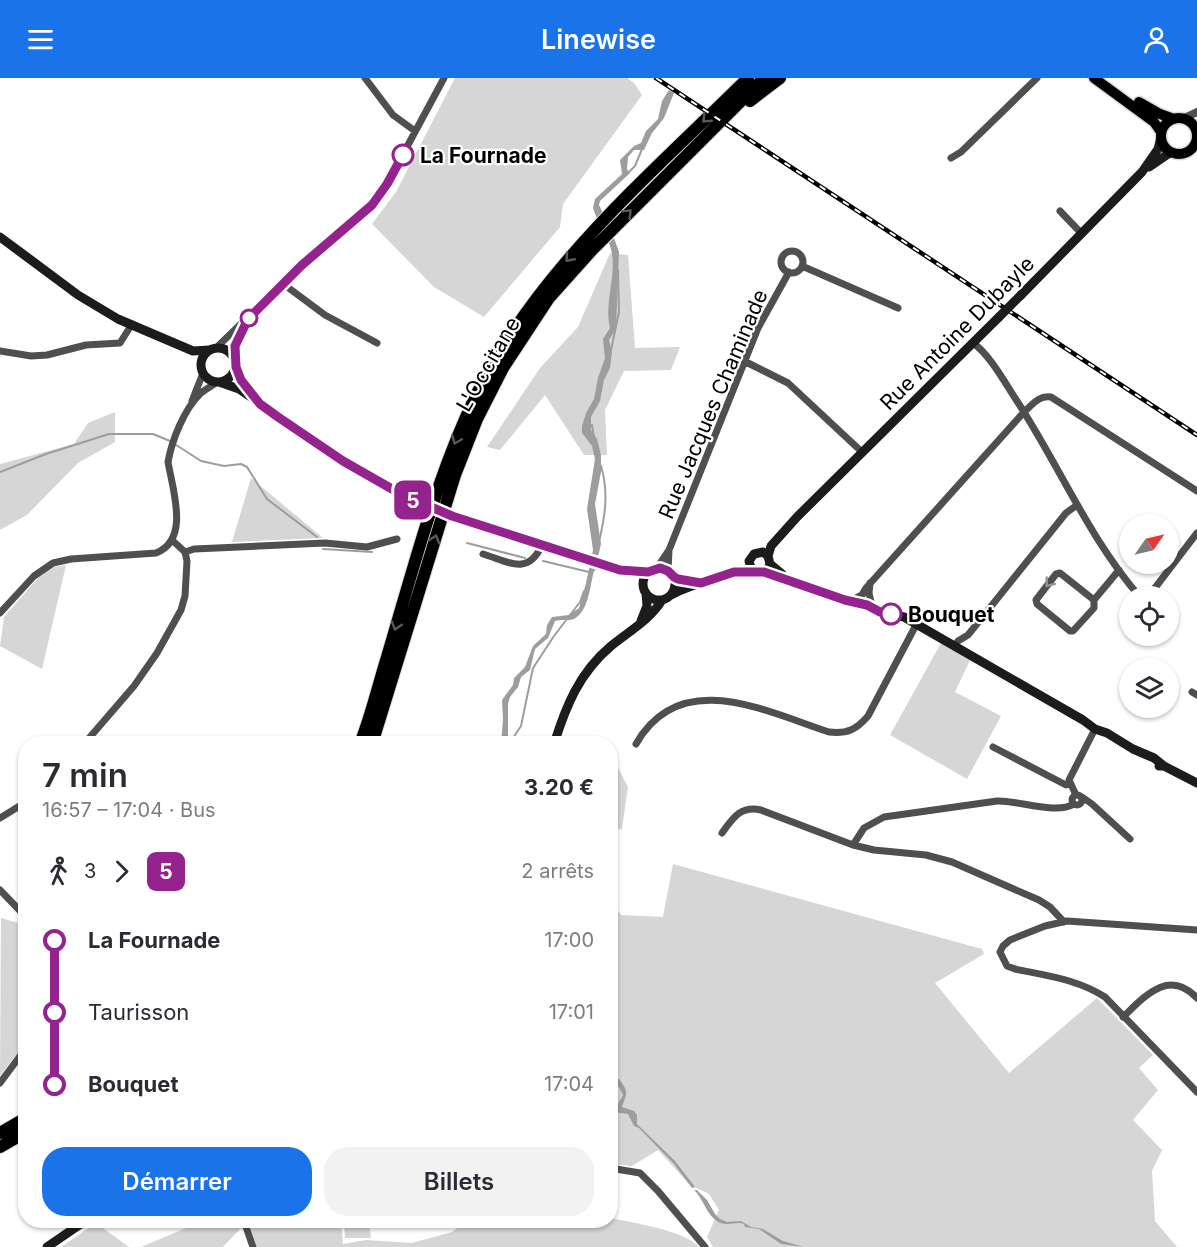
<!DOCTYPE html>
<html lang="fr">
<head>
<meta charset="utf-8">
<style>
	:root { --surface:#fff; --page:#f2f2f3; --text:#2b2b33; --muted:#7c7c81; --accent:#1a73e8 }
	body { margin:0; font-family:Inter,sans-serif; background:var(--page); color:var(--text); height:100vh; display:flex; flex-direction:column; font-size:22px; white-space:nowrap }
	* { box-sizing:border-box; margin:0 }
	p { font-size:20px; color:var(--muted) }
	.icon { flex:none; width:33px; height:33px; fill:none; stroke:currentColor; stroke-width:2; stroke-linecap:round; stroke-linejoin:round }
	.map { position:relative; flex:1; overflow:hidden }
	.side { position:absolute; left:18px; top:658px; width:600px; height:492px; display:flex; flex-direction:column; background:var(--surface); border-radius:24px; box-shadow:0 2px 4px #0004 }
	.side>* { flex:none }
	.badge { padding:0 12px; border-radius:9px; font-size:21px; line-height:39px }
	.needle { width:39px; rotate:56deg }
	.tools { position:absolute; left:1119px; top:436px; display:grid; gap:12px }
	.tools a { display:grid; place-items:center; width:60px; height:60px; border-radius:50%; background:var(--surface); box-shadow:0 2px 4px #0004; font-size:30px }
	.map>.badge { position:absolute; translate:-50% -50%; box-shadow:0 0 0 3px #fff }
	.legs { display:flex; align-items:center; gap:9px; height:66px; padding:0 24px; font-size:20px }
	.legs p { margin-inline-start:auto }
	.head { display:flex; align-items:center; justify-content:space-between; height:102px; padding:0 24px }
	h1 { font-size:33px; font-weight:600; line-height:45px }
	.button { display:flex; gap:12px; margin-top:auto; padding:12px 24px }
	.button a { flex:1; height:69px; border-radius:24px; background:var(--accent); color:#fff; font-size:24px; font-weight:600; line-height:69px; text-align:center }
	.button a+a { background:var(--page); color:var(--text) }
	ul { padding:0 24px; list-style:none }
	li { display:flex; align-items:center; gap:21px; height:72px; font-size:22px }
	li i { display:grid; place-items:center; width:9px; height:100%; margin:0 8px; background:currentColor }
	li i::after { content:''; width:15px; height:15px; margin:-8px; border:4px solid; border-radius:50%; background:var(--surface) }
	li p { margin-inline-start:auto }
	li:first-child i { background:linear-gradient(#0000 50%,currentColor 0) }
	li:last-child i { background:linear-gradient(currentColor 50%,#0000 0) }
	header { display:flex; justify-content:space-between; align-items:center; height:78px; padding:0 24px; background:var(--accent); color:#fff; font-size:27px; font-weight:600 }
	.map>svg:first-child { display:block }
	.green { fill:#d6d6d6 }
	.water { fill:#9d9d9d }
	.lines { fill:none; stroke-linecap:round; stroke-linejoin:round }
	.stream { stroke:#9d9d9d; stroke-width:2 }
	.primary-casing { stroke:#dbdbdb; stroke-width:13 }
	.motorway-casing { stroke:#dbdbdb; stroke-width:14 }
	.minor { stroke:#4f4f4f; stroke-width:7 }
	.tertiary { stroke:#4f4f4f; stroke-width:8 }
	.secondary { stroke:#1c1c1c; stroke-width:9 }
	.primary { stroke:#000; stroke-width:10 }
	.motorway { stroke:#000; stroke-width:12 }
	.rail-casing { stroke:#000; stroke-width:4.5 }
	.rail { stroke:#fff; stroke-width:2; stroke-dasharray:7; stroke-linecap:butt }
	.secondary-bridge { stroke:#1c1c1c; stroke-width:9 }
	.oneway { stroke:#595959 }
	.oneway2 { stroke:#959595 }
	.line-1-casing { stroke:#fff; stroke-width:14 }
	.line-1 { stroke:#95238e; stroke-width:9 }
	.stop-1-dot { fill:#fff; stroke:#95238e; stroke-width:3 }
	.labels { text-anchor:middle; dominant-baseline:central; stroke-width:4.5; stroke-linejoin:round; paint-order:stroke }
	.stop-label { font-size:21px; font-weight:bold; fill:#000; stroke:#fff; text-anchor:start }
	.street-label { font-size:21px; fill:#000; stroke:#fff }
</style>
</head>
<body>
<header><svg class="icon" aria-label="menu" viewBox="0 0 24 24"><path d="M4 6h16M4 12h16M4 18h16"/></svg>Linewise<svg class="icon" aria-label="person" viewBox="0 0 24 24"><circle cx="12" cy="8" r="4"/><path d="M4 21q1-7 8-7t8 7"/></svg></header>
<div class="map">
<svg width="1197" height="1169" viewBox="0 0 1197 1169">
	<rect width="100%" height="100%" fill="#fff"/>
	<path class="green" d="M455,0H627L634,5L642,17L563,126L560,149L484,239L434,209L372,146L396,114Z
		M610,175L628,177L635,270L680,269L671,292L624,293L605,332L607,377H584L545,317L500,372L487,369L540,290L578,249Z
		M115,334V364L78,385L27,437L0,452V386L74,366L88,345Z
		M251,400L323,460L232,464Z
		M66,487L42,591L0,568L4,539L39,499L54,489Z
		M941,565L970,582L955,614L1001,638L967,701L890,657Z
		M611,676L628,709L622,751L611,752Z
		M673,786L982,871L984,876L935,905L1009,995L1097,920L1153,977L1139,990L1158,1012L1133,1042L1162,1072L1152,1093L1155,1143L1177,1169H713L707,1159L719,1132L709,1116L690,1107L658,1072L632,1088L611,1086L610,822L621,837L663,839Z
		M1,840L25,847L26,964L0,998Z
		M611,1140C633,1145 684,1152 699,1169H257L250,1147L255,1143H341L343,1166L366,1162L412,1165L452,1154L467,1143H610Z
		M203,1143H238L241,1150L223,1169H141Z
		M344,1143H369L371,1160H345Z
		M96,1145L129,1169H61Z"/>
	<path class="water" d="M669,12L674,15L664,40L652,55L644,72H634L628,79L627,91L630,95L600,123L599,127L603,135L597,141L593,130L595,121L622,96L620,82L634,68L641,65L646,53L658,41L662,23Z
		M614,160L619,174L616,251L609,262L612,274L610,290L604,302L600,323L591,339V352L597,361L601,377V394L595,426L601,466L597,483L598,491L594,493C590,507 589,533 574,541C569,543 560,541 555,543L548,560L535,571L530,592L521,599L518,609L510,619L508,626V664L501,666L503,641L502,622L513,607L514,600L525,589L533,568L546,556L547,547L552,539L569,537L579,530L586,505L593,472L587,431L595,381L592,368L582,355V348L586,335L594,321L598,300L605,280L603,261L610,250C603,223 620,192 609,165Z
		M610,1001H619C629,1014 627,1015 622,1029L634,1033L637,1037V1046L675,1083L695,1109L692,1110L674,1086L639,1050L634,1048L628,1036L619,1035L615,1031L623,1017L617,1006H611Z
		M694,1112H697L707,1122L715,1136L720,1141L727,1144L741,1143L751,1149L763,1151L783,1163L804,1169L781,1166L759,1151L745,1149L744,1146C737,1143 729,1148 721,1145C707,1140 704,1121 694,1112Z"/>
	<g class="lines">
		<path class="stream" d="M629,94L635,88L642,71
			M611,272L619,234L618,192
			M592,347L594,359
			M0,394L46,376L109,356H153L170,363L201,383L224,388L241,386L247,389L267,421L317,459
			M599,464C605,438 609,415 601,388
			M467,465L525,480
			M323,471L372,474
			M543,483L589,494
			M509,666L521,648L533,590L554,558L580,524L584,513"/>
		<defs>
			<path id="primary" d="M1094,0L1154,44L1161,54
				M1139,24L1160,36L1174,41
				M1161 58a18 18 0 1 1 36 0a18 18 0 1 1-36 0Z"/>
			<path id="motorway" d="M750,23L780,0
				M360,666C371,638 378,608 387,579C411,499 432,416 466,339C525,202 645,102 748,0
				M372,666L455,397L477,341L503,290L549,220L592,172L764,0
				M0,1055L26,1040
				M0,1069L26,1054"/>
		</defs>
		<use href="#primary" class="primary-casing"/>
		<use href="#motorway" class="motorway-casing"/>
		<path class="minor" d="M365,0L393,37L415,53
			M951,80L961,74L1037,0
			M1060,133L1082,156
			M781 184a11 11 0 1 1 22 0a11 11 0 1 1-22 0Z
			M802,188L898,230
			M282,205L325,237L377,265
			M973,265C989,276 1004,303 1015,320C1058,385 1088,459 1140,519
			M217,269L302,187L372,127L387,106L444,0
			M0,273L31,278L47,277L86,267L120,265L132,246
			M234,279L235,268L246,246
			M746,284L788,305L862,374
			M192,323L203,295
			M185,474L194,471L325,465L367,469L397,461
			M483,476C509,484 528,498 542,467
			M651,491L659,487L669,472L758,250L789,194
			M668,493L669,472
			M870,505L869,515L871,524
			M1148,519L1197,455
			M856,520L862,517L866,510L1024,334C1033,326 1039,317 1051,319L1197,413
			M1094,522L1060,495L1056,496L1036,522L1037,526L1070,553H1073L1094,530V522L1119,492
			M0,535L34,498L53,485L71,481L156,475C190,462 173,413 168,384C172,362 184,331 201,315C206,311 212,308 217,304
			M955,568L958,563L968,557L1066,435L1077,427
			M1192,614L1197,617
			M84,666L134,608L157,575L181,532L185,518L187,483L185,474L173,463
			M636,666C680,589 765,633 829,654C847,656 856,652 868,638L916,547
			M993,669L1066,707L1069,706
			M1072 722a5 5 0 1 1 10 0a5 5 0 1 1-10 0Z
			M1076,717L1069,702L1095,651
			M1082,719L1092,726L1130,761
			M0,740L26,724
			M722,755C733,740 741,727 761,732L853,767L874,772L926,777L952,784L1039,822L1050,829L1064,844
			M853,767L864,750L884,739L997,723C1018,722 1055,737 1074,726
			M0,812L26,839
			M1197,852L1067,843L1045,848L1010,862L1003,868L1000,874L1007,888L1015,891C1047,898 1077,901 1105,919L1197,1014
			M1123,939C1145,918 1169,890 1197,920
			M0,1005L26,970
			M610,1090L640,1095L658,1113L705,1169
			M244,1143L253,1169"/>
		<path class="tertiary" d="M1182,41L1197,34
			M1196,55L1197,52"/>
		<path class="secondary" d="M1149,89L1171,74
			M0,159L78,217L118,241L193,273L209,272
			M1021,217L1142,94L1158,71L1161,59
			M201 287a17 17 0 1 1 34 0a17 17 0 1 1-34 0Z
			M235,289L241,302L253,317
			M219,304L239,311C299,351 355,395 421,426
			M452,438L620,492L648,494
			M768,478L771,468L797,439L999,239
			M770,486L767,492L758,495L751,490L749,483L754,476L763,474L768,478L770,486L782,496
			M643 506a16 16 0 1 1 32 0a16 16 0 1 1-32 0Z
			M763,494L845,522L867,527L880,534L904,539L1083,642L1095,651L1107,655L1133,671L1154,680L1164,688
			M671,517C684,510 697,506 712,502C731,498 734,493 755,494
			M641,543L647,528L646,515
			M554,666C566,628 579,595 611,568C628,554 651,541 662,522
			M1159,688H1164L1197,705
			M47,1169L85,1143"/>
		<use href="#primary" class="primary"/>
		<use href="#motorway" class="motorway"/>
		<defs>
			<path id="rail" d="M656,0L1197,357"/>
		</defs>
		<use href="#rail" class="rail-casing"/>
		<use href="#rail" class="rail"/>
		<path class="secondary-bridge" d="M999,239L1021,217
			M421,426L452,438"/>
	</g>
	<defs><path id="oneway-chevron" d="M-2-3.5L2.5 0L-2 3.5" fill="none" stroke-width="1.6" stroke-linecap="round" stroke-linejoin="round" transform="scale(1.5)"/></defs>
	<g class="oneway">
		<use href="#oneway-chevron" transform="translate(706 41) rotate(135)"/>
		<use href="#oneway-chevron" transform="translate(628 135) rotate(-45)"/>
		<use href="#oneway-chevron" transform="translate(569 180) rotate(132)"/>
		<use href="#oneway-chevron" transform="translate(456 362) rotate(112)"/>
		<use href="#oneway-chevron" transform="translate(435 461) rotate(-73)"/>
		<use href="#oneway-chevron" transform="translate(396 548) rotate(107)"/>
	</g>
	<use class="oneway2" href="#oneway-chevron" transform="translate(1049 505) rotate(128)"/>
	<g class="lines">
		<defs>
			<path id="line-1" d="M403,77L387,106L372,127L302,187L248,241L235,268L236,289L241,302L260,326L278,339L343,383L399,415L452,438L620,492L648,494L660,490L668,493L674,499L678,501L701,505L734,494H764L845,522L867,527L880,534L891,536"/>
		</defs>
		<use href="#line-1" class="line-1-casing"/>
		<use href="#line-1" class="line-1"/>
	</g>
	<g class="stop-1-dot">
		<circle cx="403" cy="77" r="10"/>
		<circle cx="249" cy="240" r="8"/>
		<circle cx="891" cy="536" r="10"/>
	</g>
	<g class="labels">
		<g class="stop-label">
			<text x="420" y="77">La Fournade</text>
			<text x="908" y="536">Bouquet</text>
		</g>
		<g class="street-label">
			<text transform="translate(957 255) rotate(-45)">Rue Antoine Dubayle</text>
			<text transform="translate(488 286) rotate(-60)">L'Occitane</text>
			<text transform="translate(713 326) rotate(-67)">Rue Jacques Chaminade</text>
		</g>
	</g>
</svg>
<div class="tools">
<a><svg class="needle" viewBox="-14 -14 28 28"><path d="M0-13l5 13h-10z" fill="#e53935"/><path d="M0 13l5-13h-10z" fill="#7c7c81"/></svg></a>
<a><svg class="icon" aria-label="locate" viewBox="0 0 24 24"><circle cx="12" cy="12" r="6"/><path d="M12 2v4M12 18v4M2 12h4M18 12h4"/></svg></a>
<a><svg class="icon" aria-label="layers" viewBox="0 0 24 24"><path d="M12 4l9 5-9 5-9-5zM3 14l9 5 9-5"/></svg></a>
</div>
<b class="badge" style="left:413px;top:422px;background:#95238e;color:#fff">5</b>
<section class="side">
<div class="head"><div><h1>7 min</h1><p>16:57 – 17:04 · Bus</p></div><b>3.20 €</b></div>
<div class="legs"><svg class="icon" aria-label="walk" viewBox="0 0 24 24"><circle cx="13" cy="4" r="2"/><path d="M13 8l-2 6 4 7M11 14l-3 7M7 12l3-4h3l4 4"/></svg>3<svg class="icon" aria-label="forward" viewBox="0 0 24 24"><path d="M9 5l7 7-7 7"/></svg><b class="badge" style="background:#95238e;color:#fff">5</b><p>2 arrêts</p></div>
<ul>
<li><i style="color:#95238e"></i><b>La Fournade</b><p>17:00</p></li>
<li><i style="color:#95238e"></i><span>Taurisson</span><p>17:01</p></li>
<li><i style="color:#95238e"></i><b>Bouquet</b><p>17:04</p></li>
</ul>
<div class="button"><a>Démarrer</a><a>Billets</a></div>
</section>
</div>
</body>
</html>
